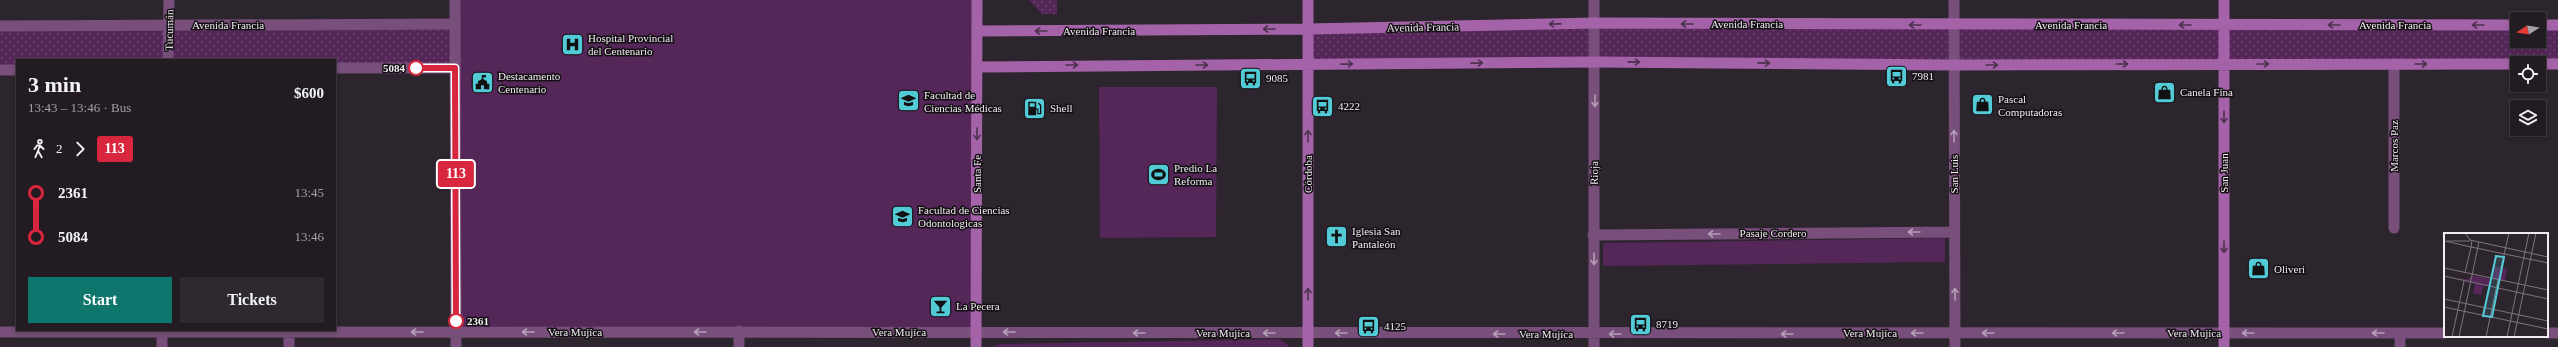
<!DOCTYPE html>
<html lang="en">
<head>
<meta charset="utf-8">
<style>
	:root { --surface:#221c22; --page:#2e292f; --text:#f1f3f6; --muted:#a2a1a5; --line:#3f3a40; --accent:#0f766e }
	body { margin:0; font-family:"Times New Roman",serif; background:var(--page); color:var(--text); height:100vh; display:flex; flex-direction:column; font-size:15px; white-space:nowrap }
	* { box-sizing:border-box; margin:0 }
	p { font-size:13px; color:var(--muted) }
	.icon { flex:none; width:22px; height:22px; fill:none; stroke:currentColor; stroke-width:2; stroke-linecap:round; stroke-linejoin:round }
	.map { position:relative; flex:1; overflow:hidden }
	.panel { position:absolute; left:16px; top:59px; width:320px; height:272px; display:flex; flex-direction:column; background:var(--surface); border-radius:0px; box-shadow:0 2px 6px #0003,0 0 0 1px var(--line) }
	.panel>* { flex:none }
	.badge { padding:0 8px; border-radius:3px; font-size:14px; line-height:26px }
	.needle { width:26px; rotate:258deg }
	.fabs { position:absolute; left:2510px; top:12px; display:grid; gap:8px }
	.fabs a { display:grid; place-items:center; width:36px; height:36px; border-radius:0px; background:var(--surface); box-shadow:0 2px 6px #0003,0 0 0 1px var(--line); font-size:20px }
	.map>.badge { position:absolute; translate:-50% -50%; box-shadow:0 0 0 2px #fff }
	.legs { display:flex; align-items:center; gap:6px; height:44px; padding:0 12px; font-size:13px }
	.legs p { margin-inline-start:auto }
	.head { display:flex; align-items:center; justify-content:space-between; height:68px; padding:0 12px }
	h1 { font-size:22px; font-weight:700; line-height:30px }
	.button { display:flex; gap:8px; margin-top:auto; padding:8px 12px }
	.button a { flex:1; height:46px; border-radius:0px; background:var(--accent); color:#fff; font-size:16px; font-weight:700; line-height:46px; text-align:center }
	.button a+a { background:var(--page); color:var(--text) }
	ul { padding:0 12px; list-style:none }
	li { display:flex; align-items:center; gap:14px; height:44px; font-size:15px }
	li i { display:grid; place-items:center; width:6px; height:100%; margin:0 5px; background:currentColor }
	li i::after { content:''; width:10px; height:10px; margin:-5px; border:3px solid; border-radius:50%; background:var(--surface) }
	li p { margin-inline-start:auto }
	li:first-child i { background:linear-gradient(#0000 50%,currentColor 0) }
	li:last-child i { background:linear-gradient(currentColor 50%,#0000 0) }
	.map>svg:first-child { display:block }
	.grass { fill:url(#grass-dots) }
	.park { fill:#542758 }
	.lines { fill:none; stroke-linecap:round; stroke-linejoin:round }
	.minor { stroke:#774f7a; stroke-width:11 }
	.tertiary { stroke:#774f7a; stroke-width:11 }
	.secondary { stroke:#a463a9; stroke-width:11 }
	.oneway { stroke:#4d314f }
	.oneway2 { stroke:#b49eb6 }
	.line-1-casing { stroke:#fff; stroke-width:9 }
	.line-1 { stroke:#d7263d; stroke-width:6 }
	.stop-1-dot { fill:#fff; stroke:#d7263d; stroke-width:2 }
	.labels { text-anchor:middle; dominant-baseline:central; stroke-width:3; stroke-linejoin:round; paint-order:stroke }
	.street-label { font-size:11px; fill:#f2ecf2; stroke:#130f13 }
	.poi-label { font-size:11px; fill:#f2ecf2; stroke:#130f13; text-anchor:start }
	.stop-label { font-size:11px; font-weight:bold; fill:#f2ecf2; stroke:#130f13; text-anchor:end }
	.inset-road { fill:none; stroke:#7c757c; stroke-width:1 }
	.view { fill:#52cbd7; fill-opacity:0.15; stroke:#52cbd7; stroke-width:2 }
	.inset-edge { fill:none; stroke:#f2ecf2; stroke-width:2 }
</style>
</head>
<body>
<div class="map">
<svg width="2558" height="347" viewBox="0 0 2558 347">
	<defs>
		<pattern id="grass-dots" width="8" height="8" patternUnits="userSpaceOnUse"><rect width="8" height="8" fill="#542758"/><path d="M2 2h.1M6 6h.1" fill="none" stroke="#6d4670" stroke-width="1.8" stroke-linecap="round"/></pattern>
	</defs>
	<rect width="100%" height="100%" fill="#2d252e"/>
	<path class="grass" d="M1029,0H1057V14H1042Z
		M455,24V68H335V60H17V70H0V26Z
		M2517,25V41H2539V25H2558V64L1308,65V29Z"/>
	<path class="park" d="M455,0H977L976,332H456Z
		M1099,87H1217L1216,237L1100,238Z
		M1945,238V262L1603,266V243Z
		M1280,339L1290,347H992L1000,344Z"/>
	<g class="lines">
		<path class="minor" d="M455,0L456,347
			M1954,0L1955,347
			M168,60L169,0
			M2394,64V228
			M1593,235L1953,232
			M739,331V347
			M0,332L2445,333
			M289,332V347
			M2547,333H2558
			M162,347V330
			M1594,347V0
			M2400,347V333"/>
		<path class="tertiary" d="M0,26L455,24
			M335,68H455
			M0,70H17"/>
		<path class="secondary" d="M2224,0V347
			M2539,25H2558
			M977,31L1308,29L1594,23L2517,25
			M2539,64H2558
			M977,67L1595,62L1953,65L2517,64
			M976,347L977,0
			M1308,347V0"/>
	</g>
	<defs><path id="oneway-shaft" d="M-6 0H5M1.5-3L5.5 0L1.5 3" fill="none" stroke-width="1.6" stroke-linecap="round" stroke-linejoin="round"/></defs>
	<g class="oneway">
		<use href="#oneway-shaft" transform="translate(1555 24) rotate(179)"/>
		<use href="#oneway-shaft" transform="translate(1687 24) rotate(-180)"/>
		<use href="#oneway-shaft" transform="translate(1915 25) rotate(-180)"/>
		<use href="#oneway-shaft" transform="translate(2185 25) rotate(180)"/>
		<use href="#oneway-shaft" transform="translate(2334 25) rotate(180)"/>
		<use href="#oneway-shaft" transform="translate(2478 25) rotate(180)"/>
		<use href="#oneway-shaft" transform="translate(1269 29) rotate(180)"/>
		<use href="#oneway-shaft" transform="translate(1041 31) rotate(180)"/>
		<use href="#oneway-shaft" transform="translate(1634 62) rotate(1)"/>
		<use href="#oneway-shaft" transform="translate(1477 63) rotate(-1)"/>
		<use href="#oneway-shaft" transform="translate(1764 63) rotate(1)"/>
		<use href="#oneway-shaft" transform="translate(1347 64) rotate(-1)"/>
		<use href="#oneway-shaft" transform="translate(2122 64)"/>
		<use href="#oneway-shaft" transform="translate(2263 64)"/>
		<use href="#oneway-shaft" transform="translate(2421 64)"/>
		<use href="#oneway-shaft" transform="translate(1072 65)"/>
		<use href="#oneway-shaft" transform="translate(1202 65)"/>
		<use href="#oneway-shaft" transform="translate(1992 65)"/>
		<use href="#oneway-shaft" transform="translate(2224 117) rotate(90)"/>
		<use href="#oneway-shaft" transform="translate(977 134) rotate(90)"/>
		<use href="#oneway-shaft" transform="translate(1308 136) rotate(-90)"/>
		<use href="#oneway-shaft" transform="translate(2224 247) rotate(90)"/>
		<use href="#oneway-shaft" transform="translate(1308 294) rotate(-90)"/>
	</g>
	<g class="oneway2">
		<use href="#oneway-shaft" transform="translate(1595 101) rotate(91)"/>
		<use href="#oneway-shaft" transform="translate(1954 136) rotate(-90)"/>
		<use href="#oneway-shaft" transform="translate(1914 232) rotate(180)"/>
		<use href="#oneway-shaft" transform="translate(1714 234) rotate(180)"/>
		<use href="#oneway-shaft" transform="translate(1594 259) rotate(90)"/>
		<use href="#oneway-shaft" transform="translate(1955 294) rotate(-91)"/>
		<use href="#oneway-shaft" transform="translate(417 332) rotate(-180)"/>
		<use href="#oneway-shaft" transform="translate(528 332) rotate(180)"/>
		<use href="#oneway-shaft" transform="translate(700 332) rotate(180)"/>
		<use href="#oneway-shaft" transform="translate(1009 332) rotate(180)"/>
		<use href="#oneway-shaft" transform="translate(1139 333) rotate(-180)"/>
		<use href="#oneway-shaft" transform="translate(1269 333) rotate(-180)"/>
		<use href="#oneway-shaft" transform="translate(1341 333) rotate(-180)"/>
		<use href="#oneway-shaft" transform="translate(1917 333) rotate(180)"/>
		<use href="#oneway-shaft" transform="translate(1988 333) rotate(-180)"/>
		<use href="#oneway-shaft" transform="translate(2118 333) rotate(-180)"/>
		<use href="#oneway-shaft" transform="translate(2248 333) rotate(-180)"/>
		<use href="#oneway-shaft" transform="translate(2378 333) rotate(-180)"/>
		<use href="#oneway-shaft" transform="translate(1499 334) rotate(-180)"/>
		<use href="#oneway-shaft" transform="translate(1615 334) rotate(180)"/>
		<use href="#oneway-shaft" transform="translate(1787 334) rotate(180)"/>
	</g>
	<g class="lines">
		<defs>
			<path id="line-1" d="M416,68H455L456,321"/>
		</defs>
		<use href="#line-1" class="line-1-casing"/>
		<use href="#line-1" class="line-1"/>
	</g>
	<defs>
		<symbol id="hospital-square" viewBox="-11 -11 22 22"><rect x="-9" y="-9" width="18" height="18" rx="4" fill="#52cbd7" stroke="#130f13"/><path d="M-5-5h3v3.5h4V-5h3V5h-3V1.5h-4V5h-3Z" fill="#111"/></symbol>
		<symbol id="bus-square" viewBox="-11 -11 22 22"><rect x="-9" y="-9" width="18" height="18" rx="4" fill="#52cbd7" stroke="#130f13"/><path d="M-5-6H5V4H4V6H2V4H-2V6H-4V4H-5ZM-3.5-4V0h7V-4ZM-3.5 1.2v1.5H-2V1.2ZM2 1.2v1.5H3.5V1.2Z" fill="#111"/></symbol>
		<symbol id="civic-square" viewBox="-11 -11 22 22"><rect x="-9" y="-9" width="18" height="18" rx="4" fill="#52cbd7" stroke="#130f13"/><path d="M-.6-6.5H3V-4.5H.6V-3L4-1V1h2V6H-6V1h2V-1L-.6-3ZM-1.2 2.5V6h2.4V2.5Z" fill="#111"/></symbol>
		<symbol id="shop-square" viewBox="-11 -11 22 22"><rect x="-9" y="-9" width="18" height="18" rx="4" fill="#52cbd7" stroke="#130f13"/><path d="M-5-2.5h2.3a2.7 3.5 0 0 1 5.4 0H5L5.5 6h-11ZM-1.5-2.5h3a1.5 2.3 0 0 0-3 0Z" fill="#111"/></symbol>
		<symbol id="university-square" viewBox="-11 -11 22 22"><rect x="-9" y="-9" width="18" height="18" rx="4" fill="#52cbd7" stroke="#130f13"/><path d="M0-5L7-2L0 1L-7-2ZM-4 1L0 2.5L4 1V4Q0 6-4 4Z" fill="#111"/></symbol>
		<symbol id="fuel-square" viewBox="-11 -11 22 22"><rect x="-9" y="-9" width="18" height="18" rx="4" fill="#52cbd7" stroke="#130f13"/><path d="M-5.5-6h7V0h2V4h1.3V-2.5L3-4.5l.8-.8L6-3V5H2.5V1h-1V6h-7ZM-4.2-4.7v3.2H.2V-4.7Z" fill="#111"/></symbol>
		<symbol id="stadium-square" viewBox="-11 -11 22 22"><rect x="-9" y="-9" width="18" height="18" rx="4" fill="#52cbd7" stroke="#130f13"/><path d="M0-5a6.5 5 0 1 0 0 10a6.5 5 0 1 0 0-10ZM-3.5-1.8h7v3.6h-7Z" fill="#111"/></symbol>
		<symbol id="church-square" viewBox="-11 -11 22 22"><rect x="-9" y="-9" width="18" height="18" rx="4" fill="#52cbd7" stroke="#130f13"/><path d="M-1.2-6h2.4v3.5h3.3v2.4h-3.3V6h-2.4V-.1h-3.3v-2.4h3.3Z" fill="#111"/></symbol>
		<symbol id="bar-square" viewBox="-11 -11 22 22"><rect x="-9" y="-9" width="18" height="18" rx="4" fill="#52cbd7" stroke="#130f13"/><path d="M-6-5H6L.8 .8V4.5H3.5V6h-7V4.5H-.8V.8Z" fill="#111"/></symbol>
	</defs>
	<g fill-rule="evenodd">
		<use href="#hospital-square" x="560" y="32" width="25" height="25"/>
		<use href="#bus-square" x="1884" y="64" width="25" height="25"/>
		<use href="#bus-square" x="1238" y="66" width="25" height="25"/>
		<use href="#civic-square" x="470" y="70" width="25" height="25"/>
		<use href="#shop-square" x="2152" y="80" width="25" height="25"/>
		<use href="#university-square" x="896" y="88" width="25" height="25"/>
		<use href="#shop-square" x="1970" y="92" width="25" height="25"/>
		<use href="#bus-square" x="1310" y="94" width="25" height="25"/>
		<use href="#fuel-square" x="1022" y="96" width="25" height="25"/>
		<use href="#stadium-square" x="1146" y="162" width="25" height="25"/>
		<use href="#university-square" x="890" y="204" width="25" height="25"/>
		<use href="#church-square" x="1324" y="224" width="25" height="25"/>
		<use href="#shop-square" x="2246" y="256" width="25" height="25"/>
		<use href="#bar-square" x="928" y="294" width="25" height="25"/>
		<use href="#bus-square" x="1628" y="312" width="25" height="25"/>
		<use href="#bus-square" x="1356" y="314" width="25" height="25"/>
	</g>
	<g class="stop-1-dot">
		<circle cx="416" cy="68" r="7"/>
		<circle cx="456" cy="321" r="7"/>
	</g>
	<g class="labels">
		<g class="street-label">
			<text x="1747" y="24">Avenida Francia</text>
			<text x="228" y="25">Avenida Francia</text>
			<text x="2071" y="25">Avenida Francia</text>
			<text x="2395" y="25">Avenida Francia</text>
			<text transform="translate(1423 27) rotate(-1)">Avenida Francia</text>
			<text transform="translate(169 30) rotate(-89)">Tucumán</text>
			<text x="1099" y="31">Avenida Francia</text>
			<text transform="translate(2394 146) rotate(-90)">Marcos Paz</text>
			<text transform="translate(1594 173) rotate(-89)">Rioja</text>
			<text transform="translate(2224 173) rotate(-90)">San Juan</text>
			<text transform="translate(977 174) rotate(-90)">Santa Fe</text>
			<text transform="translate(1308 174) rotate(-90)">Córdoba</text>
			<text transform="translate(1954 174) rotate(-90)">San Luis</text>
			<text x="1773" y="233">Pasaje Cordero</text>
			<text x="575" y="332">Vera Mujíca</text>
			<text x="899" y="332">Vera Mujíca</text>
			<text x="1223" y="333">Vera Mujíca</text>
			<text x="1870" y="333">Vera Mujíca</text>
			<text x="2194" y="333">Vera Mujíca</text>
			<text x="1546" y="334">Vera Mujíca</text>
		</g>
		<g class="poi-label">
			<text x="588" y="38">Hospital Provincial<tspan x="588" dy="13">del Centenario</tspan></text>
			<text x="498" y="76">Destacamento<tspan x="498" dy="13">Centenario</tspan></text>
			<text x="1912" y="76">7981</text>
			<text x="1266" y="78">9085</text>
			<text x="2180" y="92">Canela Fina</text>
			<text x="924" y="95">Facultad de<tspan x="924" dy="13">Ciencias Médicas</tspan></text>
			<text x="1998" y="99">Pascal<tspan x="1998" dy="13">Computadoras</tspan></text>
			<text x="1338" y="106">4222</text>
			<text x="1050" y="108">Shell</text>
			<text x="1174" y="168">Predio La<tspan x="1174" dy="13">Reforma</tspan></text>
			<text x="918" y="210">Facultad de Ciencias<tspan x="918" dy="13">Odontologicas</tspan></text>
			<text x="1352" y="231">Iglesia San<tspan x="1352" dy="13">Pantaleón</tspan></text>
			<text x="2274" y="269">Oliveri</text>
			<text x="956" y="306">La Pecera</text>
			<text x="1656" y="324">8719</text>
			<text x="1384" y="326">4125</text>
		</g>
		<g class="stop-label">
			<text x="405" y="68">5084</text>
			<text x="467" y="321" text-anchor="start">2361</text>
		</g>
	</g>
	<g transform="translate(2444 233)">
		<rect width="104" height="104" fill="#2d252e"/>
		<path d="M50,33L63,36L61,48L48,46ZM28,42L47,46L46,53L40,52L37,62L29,60L31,50L13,46H24Z" fill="#542758"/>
		<path class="inset-road" d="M21,0L26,7L104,24M28,7L27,14L104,30M1,8L27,14L21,40M3,8H26M0,35L104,57M57,35L65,0M0,43L104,66M0,66L104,88M0,74L104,96M8,104L20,48M15,104L35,9M42,104L54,47M63,104L85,0M70,104L92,0"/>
		<path class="view" d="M52,23L60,24L48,84L39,83Z"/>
		<rect width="104" height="104" class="inset-edge"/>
	</g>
</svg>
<div class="fabs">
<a><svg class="needle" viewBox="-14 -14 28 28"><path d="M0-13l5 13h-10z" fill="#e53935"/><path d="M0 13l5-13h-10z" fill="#a2a1a5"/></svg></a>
<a><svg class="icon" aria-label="locate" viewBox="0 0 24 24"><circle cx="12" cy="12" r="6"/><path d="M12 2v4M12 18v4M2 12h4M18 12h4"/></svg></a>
<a><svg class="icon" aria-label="layers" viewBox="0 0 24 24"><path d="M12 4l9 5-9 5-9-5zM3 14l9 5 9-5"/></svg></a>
</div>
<b class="badge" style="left:456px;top:174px;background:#d7263d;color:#fff">113</b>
<section class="panel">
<div class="head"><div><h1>3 min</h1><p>13:43 – 13:46 · Bus</p></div><b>$600</b></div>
<div class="legs"><svg class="icon" aria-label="walk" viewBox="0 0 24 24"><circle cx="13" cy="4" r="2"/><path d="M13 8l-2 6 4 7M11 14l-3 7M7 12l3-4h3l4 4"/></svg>2<svg class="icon" aria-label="forward" viewBox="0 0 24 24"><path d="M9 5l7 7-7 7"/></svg><b class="badge" style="background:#d7263d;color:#fff">113</b></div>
<ul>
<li><i style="color:#d7263d"></i><b>2361</b><p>13:45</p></li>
<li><i style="color:#d7263d"></i><b>5084</b><p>13:46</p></li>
</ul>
<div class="button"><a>Start</a><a>Tickets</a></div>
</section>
</div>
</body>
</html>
